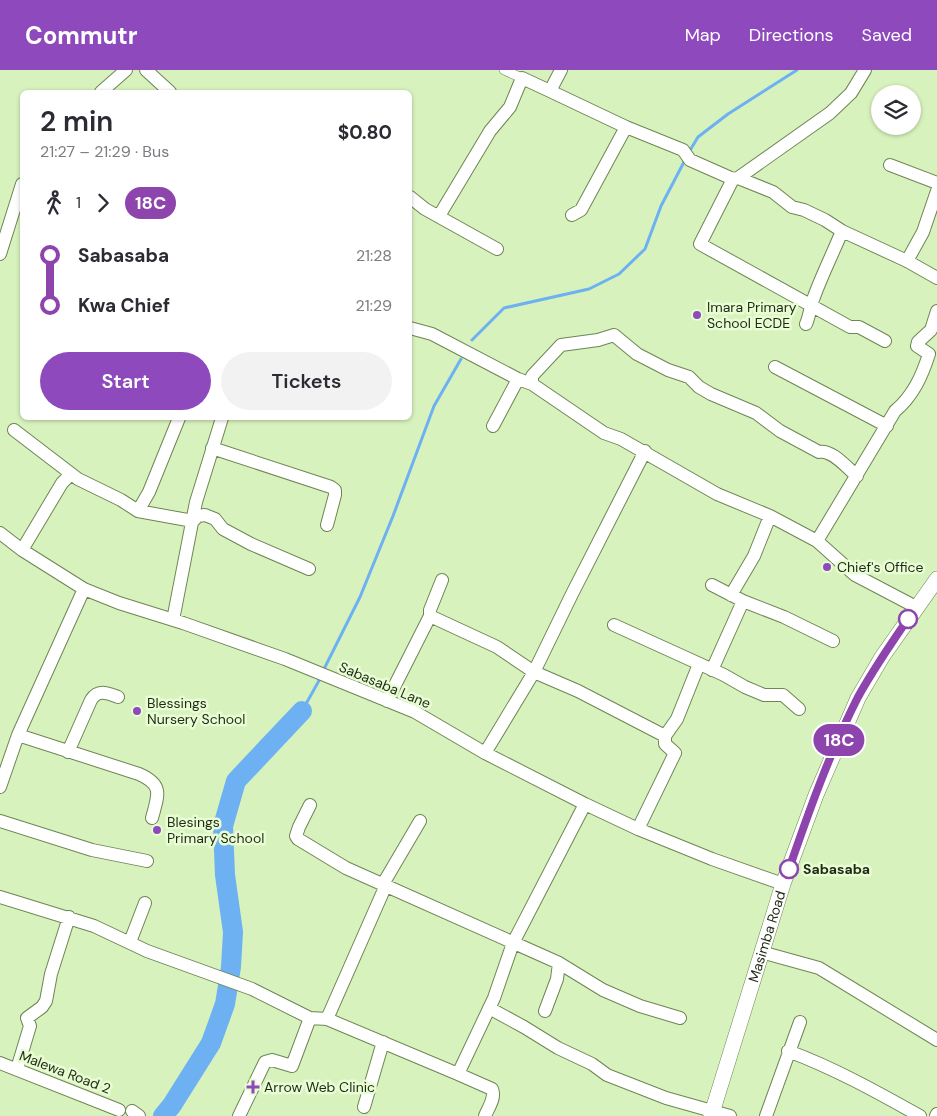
<!DOCTYPE html>
<html lang="en">
<head>
<meta charset="utf-8">
<style>
	:root { --surface:#fff; --page:#f2f2f3; --text:#2b2b33; --muted:#7c7c81; --accent:#8e49bd }
	body { margin:0; font-family:"DM Sans",sans-serif; background:var(--page); color:var(--text); height:100vh; display:flex; flex-direction:column; font-size:19px; white-space:nowrap }
	* { box-sizing:border-box; margin:0 }
	p { font-size:16px; color:var(--muted) }
	.icon { flex:none; width:28px; height:28px; fill:none; stroke:currentColor; stroke-width:2; stroke-linecap:round; stroke-linejoin:round }
	.map { position:relative; flex:1; overflow:hidden }
	.drawer { position:absolute; left:20px; top:20px; width:392px; height:330px; display:flex; flex-direction:column; background:var(--surface); border-radius:8px; box-shadow:0 1px 4px #0004 }
	.drawer>* { flex:none }
	.badge { padding:0 10px; border-radius:16px; font-size:18px; line-height:32px }
	.controls { position:absolute; left:871px; top:15px; display:grid; gap:10px }
	.controls a { display:grid; place-items:center; width:50px; height:50px; border-radius:50%; background:var(--surface); box-shadow:0 1px 4px #0004; font-size:25px }
	.map>.badge { position:absolute; translate:-50% -50%; box-shadow:0 0 0 2px #fff }
	.legs { display:flex; align-items:center; gap:8px; height:55px; padding:0 20px; font-size:16px }
	.legs p { margin-inline-start:auto }
	.overview { display:flex; align-items:center; justify-content:space-between; height:85px; padding:0 20px }
	h1 { font-size:28px; font-weight:600; line-height:38px }
	.button { display:flex; gap:10px; margin-top:auto; padding:10px 20px }
	.button a { flex:1; height:58px; border-radius:30px; background:var(--accent); color:#fff; font-size:20px; font-weight:600; line-height:58px; text-align:center }
	.button a+a { background:var(--page); color:var(--text) }
	ul { padding:0 20px; list-style:none }
	li { display:flex; align-items:center; gap:18px; height:50px; font-size:19px }
	li i { display:grid; place-items:center; width:8px; height:100%; margin:0 6px; background:currentColor }
	li i::after { content:''; width:12px; height:12px; margin:-6px; border:4px solid; border-radius:50%; background:var(--surface) }
	li p { margin-inline-start:auto }
	li:first-child i { background:linear-gradient(#0000 50%,currentColor 0) }
	li:last-child i { background:linear-gradient(currentColor 50%,#0000 0) }
	header { display:flex; align-items:center; gap:30px; box-sizing:border-box; height:70px; padding:0 25px; background:var(--accent); color:#fff }
	header strong { font-size:24px }
	nav { display:flex; gap:28px; margin-inline-start:auto; font-size:18px }
	.map>svg:first-child { display:block }
	.lines { fill:none; stroke-linecap:round; stroke-linejoin:round }
	.stream { stroke:#6eb1f3; stroke-width:3 }
	.river { stroke:#6eb1f3; stroke-width:20 }
	.pedestrian-casing { stroke:#6e8554; stroke-width:10 }
	.minor-casing { stroke:#6e8554; stroke-width:14 }
	.tertiary-casing { stroke:#6e8554; stroke-width:16 }
	.pedestrian { stroke:#fff; stroke-width:9 }
	.minor { stroke:#fff; stroke-width:12 }
	.tertiary { stroke:#fff; stroke-width:15 }
	.line-1-casing { stroke:#fff; stroke-width:11 }
	.line-1 { stroke:#8e44ad; stroke-width:8 }
	.poi-dot { fill:#8e49bd; stroke:#e8fdd3; stroke-width:2 }
	.stop-1-dot { fill:#fff; stroke:#8e44ad; stroke-width:2.5 }
	.labels { text-anchor:middle; dominant-baseline:central; stroke-width:5; stroke-linejoin:round; paint-order:stroke }
	.poi-label { font-size:14px; fill:#1f2915; stroke:#e8fdd3; text-anchor:start }
	.street-label { font-size:14px; fill:#1f2915; stroke:#e8fdd3 }
	.stop-label { font-size:14px; font-weight:bold; fill:#1f2915; stroke:#e8fdd3; text-anchor:start }
</style>
</head>
<body>
<header>
<strong>Commutr</strong>
<nav><a>Map</a><a>Directions</a><a>Saved</a></nav>
</header>
<div class="map">
<svg width="937" height="1046" viewBox="0 0 937 1046">
	<rect width="100%" height="100%" fill="#d8f2bd"/>
	<g class="lines">
		<path class="stream" d="M689,82L698,67L728,44L797,0
			M472,270L504,238L589,219L619,204L645,179L661,136L685,90
			M323,601L360,527L393,446L434,336L461,289
			M302,641L321,607"/>
		<path class="river" d="M163,1046L172,1035L211,973L225,934L231,897L233,862L225,805L223,756L236,711L302,641"/>
		<defs>
			<path id="pedestrian" d="M504,0L522,8"/>
			<path id="minor" d="M146,0L170,22
				M550,21L626,57L683,80L690,90L733,109L738,108L773,122L792,137L804,140L825,150L842,161L907,191L937,208
				M101,22L126,0
				M890,95L937,113
				M738,108L830,43L851,23L865,0
				M733,109L700,174L850,257H859L885,271
				M410,127L425,139L497,179
				M572,145L581,140L626,57
				M439,146L490,61L510,37L522,8L550,21L561,0
				M0,184L22,114
				M907,191L923,162L937,121
				M806,254C810,245 810,236 814,227C822,205 833,183 842,161
				M410,258L432,264L518,309L532,314L604,363L621,369L717,424L770,446L817,471L855,505L916,537
				M775,297L887,356
				M532,314V306L561,275L598,270L614,265L637,284L668,300L689,307L699,317L711,324L756,343L780,361L819,382C832,379 847,398 857,406
				M493,356L518,309
				M14,360L78,409L121,430L138,441L193,451L198,446L205,445L215,449L223,459L251,474L309,499
				M212,378L331,417L335,420V425L327,455
				M138,441L149,422L179,348
				M0,463L22,480L84,519L119,533L183,553L285,589L415,642L485,683L585,734L638,759L712,789L783,814
				M817,471L895,341C913,326 922,306 929,284L917,276L918,272L931,260L937,241
				M22,480L62,413L71,404
				M442,510L430,540V546L497,577L534,602L578,621L665,666L677,649L699,594
				M712,515L743,531L784,547L833,571
				M731,525L754,486L770,446
				M173,550L196,432L222,348
				M614,555L724,605L745,617L764,625H783L799,639
				M712,600L743,531
				M387,631L430,546
				M18,665L139,704C164,715 158,725 152,748
				M68,682L91,630C98,619 107,623 118,627
				M485,683L534,602L572,524L645,381
				M0,717L18,665L84,519
				M310,735L299,757L296,766L298,769L346,798L559,893L603,920L640,936L680,948
				M0,751L92,780L147,791
				M638,759L675,683L665,674V666
				M383,814L420,751
				M0,827L94,856L147,881L252,919L310,948L327,949L458,1004L494,928L513,873L585,734
				M130,872L145,833
				M761,882L819,898L937,970
				M489,938L524,957L558,978L592,994L607,1005L666,1028L730,1046
				M545,941L557,909L559,893
				M327,949L386,815
				M788,981C834,998 877,1022 920,1046
				M0,993L119,1040
				M17,999L30,956L27,948L42,937L46,931L51,904L69,847
				M458,1004L492,1019C496,1028 488,1038 485,1046
				M364,1037L383,972
				M132,1041L139,1046
				M239,1046L265,992L272,990L292,996L310,948
				M766,1046L800,952
				M936,1046L937,1044"/>
			<g id="tertiary">
				<path id="s1" d="M711,1046L783,814L816,725L858,628L882,587L937,509"/>
			</g>
		</defs>
		<use href="#pedestrian" class="pedestrian-casing"/>
		<use href="#minor" class="minor-casing"/>
		<use href="#tertiary" class="tertiary-casing"/>
		<use href="#pedestrian" class="pedestrian"/>
		<use href="#minor" class="minor"/>
		<use href="#tertiary" class="tertiary"/>
	</g>
	<g class="lines">
		<defs>
			<path id="line-1" d="M789,799C809,741 830,682 858,627C873,600 890,575 908,549"/>
		</defs>
		<use href="#line-1" class="line-1-casing"/>
		<use href="#line-1" class="line-1"/>
	</g>
	<g class="poi-dot">
		<circle cx="697" cy="245" r="5"/>
		<circle cx="827" cy="497" r="5"/>
		<circle cx="137" cy="641" r="5"/>
		<circle cx="157" cy="760" r="5"/>
		<path d="M250.5 1009.5h5v5h5v5h-5v5h-5v-5h-5v-5h5z"/>
	</g>
	<g class="stop-1-dot">
		<circle cx="908" cy="549" r="9"/>
		<circle cx="789" cy="799" r="9"/>
	</g>
	<g class="labels">
		<g class="poi-label">
			<text x="707" y="237">Imara Primary<tspan x="707" dy="16">School ECDE</tspan></text>
			<text x="837" y="497">Chief's Office</text>
			<text x="147" y="633">Blessings<tspan x="147" dy="16">Nursery School</tspan></text>
			<text x="167" y="752">Blesings<tspan x="167" dy="16">Primary School</tspan></text>
			<text x="264" y="1017">Arrow Web Clinic</text>
		</g>
		<g class="street-label">
			<text transform="translate(385 615) rotate(23)">Sabasaba Lane</text>
			<text stroke="none"><textPath href="#s1" startOffset="188">Masimba Road</textPath></text>
			<text transform="translate(65 1002) rotate(21)">Malewa Road 2</text>
		</g>
		<g class="stop-label">
			<text x="803" y="799">Sabasaba</text>
		</g>
	</g>
</svg>
<div class="controls">
<a><svg class="icon" aria-label="layers" viewBox="0 0 24 24"><path d="M12 4l9 5-9 5-9-5zM3 14l9 5 9-5"/></svg></a>
</div>
<b class="badge" style="left:839px;top:670px;background:#8e44ad;color:#fff">18C</b>
<section class="drawer">
<div class="overview"><div><h1>2 min</h1><p>21:27 – 21:29 · Bus</p></div><b>$0.80</b></div>
<div class="legs"><svg class="icon" aria-label="walk" viewBox="0 0 24 24"><circle cx="13" cy="4" r="2"/><path d="M13 8l-2 6 4 7M11 14l-3 7M7 12l3-4h3l4 4"/></svg>1<svg class="icon" aria-label="forward" viewBox="0 0 24 24"><path d="M9 5l7 7-7 7"/></svg><b class="badge" style="background:#8e44ad;color:#fff">18C</b></div>
<ul>
<li><i style="color:#8e44ad"></i><b>Sabasaba</b><p>21:28</p></li>
<li><i style="color:#8e44ad"></i><b>Kwa Chief</b><p>21:29</p></li>
</ul>
<div class="button"><a>Start</a><a>Tickets</a></div>
</section>
</div>
</body>
</html>
